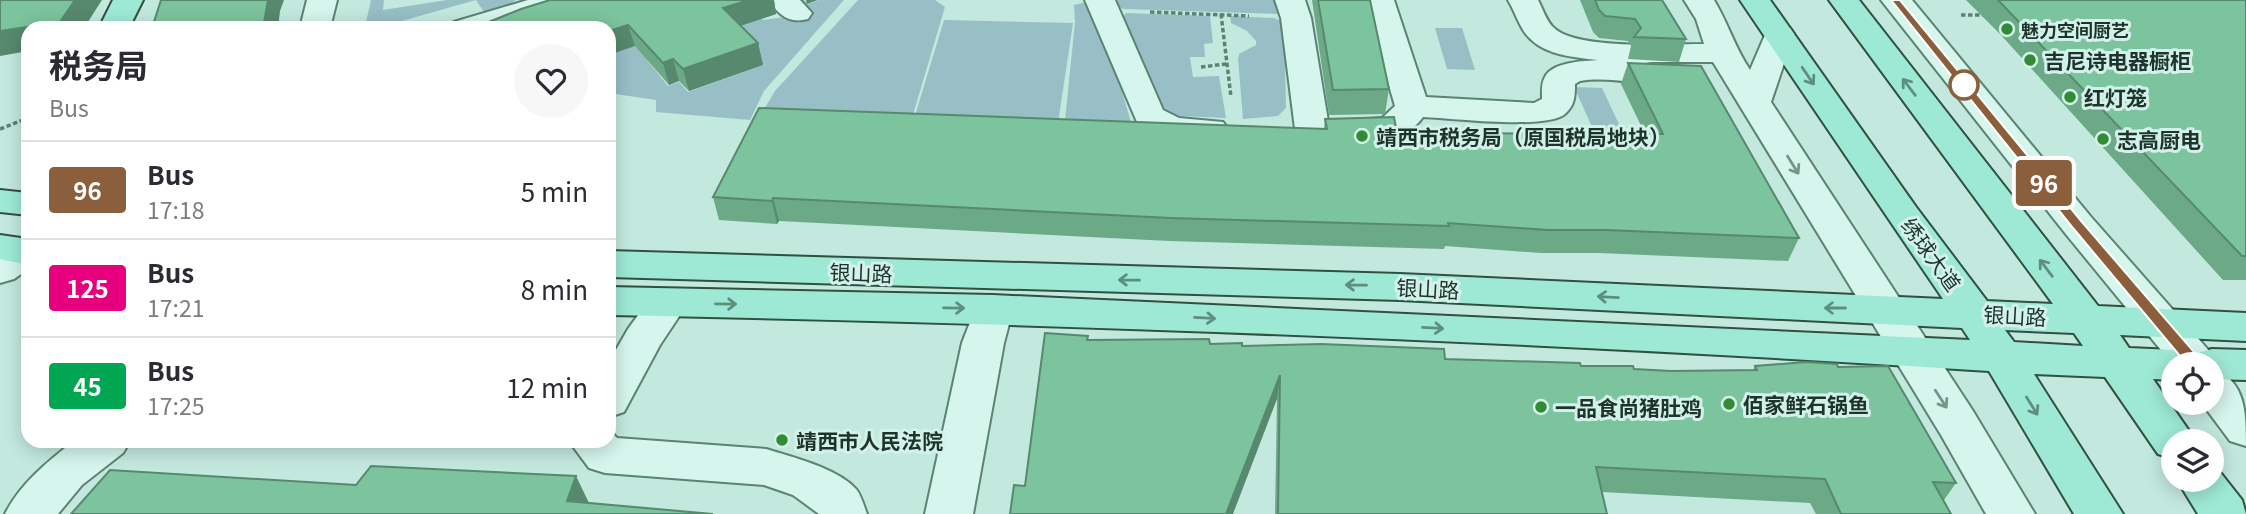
<!DOCTYPE html>
<html lang="en">
<head>
<meta charset="utf-8">
<style>
	:root { --surface:#fff; --page:#f7f7f7; --text:#2b2b33; --muted:#7c7c81; --line:#e1e1e2 }
	body { margin:0; font-family:Georgia,"Noto Sans SC",serif; background:var(--page); color:var(--text); height:100vh; display:flex; flex-direction:column; font-size:26px; white-space:nowrap }
	* { box-sizing:border-box; margin:0 }
	p { font-size:23px; color:var(--muted) }
	.icon { flex:none; width:38px; height:38px; fill:none; stroke:currentColor; stroke-width:2; stroke-linecap:round; stroke-linejoin:round }
	.map { position:relative; flex:1; overflow:hidden }
	.details { position:absolute; left:21px; top:21px; width:595px; height:427px; display:flex; flex-direction:column; background:var(--surface); border-radius:21px; box-shadow:0 4px 18px #0003 }
	.details>* { flex:none }
	.badge { padding:0 14px; border-radius:5px; font-size:24px; line-height:46px }
	.buttons { position:absolute; left:2161px; top:352px; display:grid; gap:14px }
	.buttons a { display:grid; place-items:center; width:63px; height:63px; border-radius:50%; background:var(--surface); box-shadow:0 4px 18px #0003; font-size:35px }
	.map>.badge { position:absolute; translate:-50% -50%; box-shadow:0 0 0 4px #fff }
	.round { display:grid; place-items:center; flex:none; width:74px; height:74px; border-radius:37px; background:var(--page) }
	.overview { display:flex; align-items:center; justify-content:space-between; height:119px; padding:0 28px }
	h1 { font-size:33px; font-weight:700; line-height:52px }
	ul { padding:0; list-style:none }
	li { display:flex; align-items:center; gap:21px; height:98px; padding:0 28px; border-top:2px solid var(--line) }
	li div { flex:1 }
	li b { display:block; font-size:26px }
	li em { font-style:normal }
	li .badge { min-width:77px; font-weight:700; text-align:center }
	.map>svg:first-child { display:block }
	.green { fill:#98bfc6 }
	.lines { fill:none; stroke-linecap:round; stroke-linejoin:round }
	.minor-casing { stroke:#5c8271; stroke-width:4 }
	.major-casing { stroke:#305040; stroke-width:4 }
	.path { stroke:#5c8271; stroke-width:3.5; stroke-dasharray:4.5 2.5; stroke-linecap:butt }
	.minor { fill:#d5f5ed; fill-rule:evenodd }
	.major { fill:#9ee9d5; fill-rule:evenodd }
	.wall { fill:#6ba987 }
	.shaded-wall { fill:#57896e }
	.building { fill:#7cc49d; stroke:#57896e; stroke-width:2 }
	.oneway { stroke:#5e8e7f }
	.oneway2 { stroke:#7a948b }
	.line { fill:#8b5e3c; stroke:#fff; stroke-width:2 }
	.poi-dot { fill:#318b34; stroke:#d2f1ea; stroke-width:2.5 }
	.stop-dot { fill:#fff; stroke:#8b5e3c; stroke-width:3.5 }
	.labels { text-anchor:middle; dominant-baseline:central; stroke-width:6; stroke-linejoin:round; paint-order:stroke }
	.far-poi-label { font-size:18px; font-weight:bold; fill:#1e3329; stroke:#d2f1ea; text-anchor:start }
	.poi-label { font-size:21px; font-weight:bold; fill:#1e3329; stroke:#d2f1ea; text-anchor:start }
	.street-label { font-size:21px; fill:#1e3329; stroke:#d2f1ea }
</style>
</head>
<body>
<div class="map">
<svg width="2246" height="514" viewBox="0 0 2246 514">
	<rect width="100%" height="100%" fill="#c3e9df"/>
	<path class="green" d="M371,0H384L383,10L447,0H516L507,6L484,12L476,0L377,28H333L366,22Z
		M744,0L763,20L792,16L789,0H804L808,4L820,0H844L764,91L750,120L656,112V100L609,93V28L640,38L647,60L668,86L679,82L688,92L764,65L723,23Z
		M858,0H935L945,7L912,118L760,116L775,91Z
		M1113,0H1283L1281,14L1124,9L1117,7Z
		M1086,2L1098,7L1132,126L1065,120L1075,22L1074,5Z
		M1126,13L1210,16L1213,43L1204,44L1205,57H1190L1193,77L1219,76L1226,118L1178,116L1163,110L1122,18Z
		M1230,16L1274,18L1284,22L1286,108L1278,116L1243,119L1238,59L1239,54L1256,45V41L1247,31L1231,23Z
		M944,20L1073,23L1058,123L914,119Z
		M1435,28H1462L1475,70L1447,69Z
		M1574,87L1602,88L1632,152L1602,149Z"/>
	<g class="lines">
		<defs>
			<path id="minor" d="M307,0H337L330,28H300Z
				M528,0H574L569,6L497,28H450L454,22Z
				M768,0H800L812,13L808,19C789,24 779,15 768,0Z
				M1085,0H1115L1163,110L1179,118L1223,122L1228,129L1223,136C1194,143 1162,139 1137,122Z
				M1275,0H1305L1311,18L1329,127L1332,122L1382,118L1395,106L1364,0H1394L1426,97L1534,103L1542,99C1542,92 1541,83 1545,77C1552,62 1584,61 1598,60C1571,57 1539,55 1523,30C1517,20 1514,10 1508,0H1538C1543,9 1546,21 1554,28C1576,50 1672,44 1704,44L1696,19L1684,0H1714C1728,23 1735,48 1750,70L1768,28L1779,25L1790,28L1794,34L1771,102L1973,411L2035,514H1986L1941,435L1713,62H1645L1687,68L1692,75L1687,82C1653,90 1616,75 1580,81L1575,84C1575,96 1575,105 1565,114C1546,130 1451,118 1423,117C1405,143 1361,143 1332,136L1328,130L1324,136L1312,139L1300,136L1295,129L1281,18Z
				M1881,0H1912L2091,217L2211,353L2217,364L2214,370C2246,381 2246,414 2246,446L2230,441L2201,402H2212V364L2174,366L2065,233Z
				M28,240V269L14,279L0,283V252L13,243Z
				M668,289L682,293L688,303L660,345L624,412L609,417V362L628,329L654,293Z
				M993,295L1007,299L1013,309L1004,343L973,514H925L962,343L979,299Z
				M609,430L617,438L766,449C792,457 837,468 856,489C861,495 864,506 867,514H819L793,495L764,485L605,473L589,468L569,441H609Z
				M74,441H130L123,453L82,485L58,514H5C20,484 48,461 74,441Z"/>
			<path id="major" d="M113,0H143L129,28H99Z
				M1740,0H1770L1916,207L1987,301L2053,304L1829,0H1859L2098,306L2246,313V341L2120,335L2129,348L2174,350L2189,354L2193,361L2197,353L2212,349L2246,350V380L2212,379V364H2174V380L2153,379L2196,441H2174V459L2158,454L2105,377L2034,374L2123,514H2074L1989,371C1529,341 1069,324 609,315V287L993,295L1970,340L1962,328L1400,300L609,277V251L1400,274L1943,299ZM2005,330L2074,333L2083,346L2014,342Z
				M0,190L28,193V215L0,212Z
				M0,235L28,239V265L0,259Z
				M2212,466L2216,467L2242,500L2246,514H2198L2177,480H2212Z"/>
		</defs>
		<use href="#minor" class="minor-casing"/>
		<use href="#major" class="major-casing"/>
		<path class="path" d="M1150,12L1249,16
			M1221,14L1231,97
			M1961,15H1983
			M1201,67L1226,64
			M0,129L28,118"/>
		<use href="#minor" class="minor"/>
		<use href="#major" class="major"/>
	</g>
	<path class="wall" d="M550,0H774L776,14L740,26L758,43L763,65L689,91L679,81L669,85L635,46Z
		M1312,0H1370L1389,89L1385,114L1329,115Z
		M1580,0H1662L1686,39L1679,62L1628,59L1631,46L1628,41L1599,38L1593,32Z
		M1966,0H2246V280H2223L2001,35Z
		M1628,63L1799,238L1788,261L1599,253H1541L1445,246L1444,249L1169,241L779,221L777,224L719,220L713,197L1324,129L1325,119L1397,133L1645,134L1621,84Z
		M1088,340L1210,344L1445,359L1671,371L1753,370L1755,366L1838,367L1956,483L1944,500L1951,514H1816L1810,503L1602,492L1607,514H1275L1277,399L1025,486Z"/>
	<path class="shaded-wall" d="M75,0H102L84,28H28V51L0,56V31Z
		M268,0H284L280,11L278,28H263Z
		M749,0H774L776,14L728,30L723,8Z
		M806,0H818L807,4Z
		M628,25L635,46L609,55V31Z
		M758,43L763,65L689,91L683,69Z
		M673,59L679,81L669,85L663,63Z
		M773,198L779,221L777,224L772,201Z
		M1280,375L1277,399L1233,514H1226Z
		M576,476L589,503L567,501Z"/>
	<path class="building" d="M0,0H75L60,22L0,31Z
		M161,0H268L263,28H152Z
		M550,0H749L723,8L758,43L683,69L673,59L663,63L628,25L609,31V28H474L521,9Z
		M1318,0H1370L1389,89L1333,90Z
		M1595,0H1662L1686,39L1634,37L1641,28L1635,19L1605,16L1599,10Z
		M1998,0H2246V256H2242Z
		M1628,63L1701,66L1799,238L1606,230H1548L1448,223L1449,226L1170,218L773,198L772,201L713,197L759,108L1327,129L1325,119L1394,117L1397,133L1663,134Z
		M1045,333L1088,336L1087,340L1209,339L1210,344L1242,343V346L1321,344L1444,349L1445,359L1580,363L1581,366H1633L1634,369L1671,371L1757,370L1755,366L1806,362L1837,364L1838,367L1888,366L1956,483L1933,482L1951,514H1841L1825,479L1596,467L1607,514H1278L1280,375L1226,514H1010L1014,485L1025,486Z
		M371,466L576,476L567,501L713,514H71L110,470L356,485Z"/>
	<defs><path id="oneway-shaft" d="M-6 0H5M1.5-3L5.5 0L1.5 3" fill="none" stroke-width="1.6" stroke-linecap="round" stroke-linejoin="round" transform="scale(1.75)"/></defs>
	<g class="oneway">
		<use href="#oneway-shaft" transform="translate(1808 76) rotate(56)"/>
		<use href="#oneway-shaft" transform="translate(1909 87) rotate(-127)"/>
		<use href="#oneway-shaft" transform="translate(2046 268) rotate(-127)"/>
		<use href="#oneway-shaft" transform="translate(1129 280) rotate(-179)"/>
		<use href="#oneway-shaft" transform="translate(1356 285) rotate(-179)"/>
		<use href="#oneway-shaft" transform="translate(1608 297) rotate(-177)"/>
		<use href="#oneway-shaft" transform="translate(726 304) rotate(1)"/>
		<use href="#oneway-shaft" transform="translate(954 308) rotate(1)"/>
		<use href="#oneway-shaft" transform="translate(1835 308) rotate(180)"/>
		<use href="#oneway-shaft" transform="translate(1205 318) rotate(3)"/>
		<use href="#oneway-shaft" transform="translate(1433 328) rotate(3)"/>
		<use href="#oneway-shaft" transform="translate(2032 406) rotate(58)"/>
	</g>
	<g class="oneway2">
		<use href="#oneway-shaft" transform="translate(1793 165) rotate(58)"/>
		<use href="#oneway-shaft" transform="translate(1941 399) rotate(57)"/>
	</g>
	<path class="line" d="M1891,0H1900L2082,222L2201,360L2203,364L2201,368H2190L2073,228Z"/>
	<g class="poi-dot">
		<circle cx="2007" cy="29" r="7"/>
		<circle cx="2030" cy="60" r="7"/>
		<circle cx="2070" cy="97" r="7"/>
		<circle cx="1362" cy="136" r="7"/>
		<circle cx="2103" cy="139" r="7"/>
		<circle cx="1729" cy="404" r="7"/>
		<circle cx="1541" cy="407" r="7"/>
		<circle cx="782" cy="440" r="7"/>
	</g>
	<circle class="stop-dot" cx="1964" cy="85" r="14"/>
	<g class="labels">
		<g class="far-poi-label">
			<text x="2021" y="29">魅力空间厨艺</text>
		</g>
		<g class="poi-label">
			<text x="2044" y="60">吉尼诗电器橱柜</text>
			<text x="2084" y="97">红灯笼</text>
			<text x="1376" y="136">靖西市税务局（原国税局地块）</text>
			<text x="2117" y="139">志高厨电</text>
			<text x="1743" y="404">佰家鲜石锅鱼</text>
			<text x="1555" y="407">一品食尚猪肚鸡</text>
			<text x="796" y="440">靖西市人民法院</text>
		</g>
		<g class="street-label">
			<text transform="translate(1932 254) rotate(54)">绣球大道</text>
			<text transform="translate(861 272) rotate(2)">银山路</text>
			<text transform="translate(1428 288) rotate(3)">银山路</text>
			<text transform="translate(2015 315) rotate(3)">银山路</text>
		</g>
	</g>
</svg>
<div class="buttons">
<a><svg class="icon" aria-label="locate" viewBox="0 0 24 24"><circle cx="12" cy="12" r="6"/><path d="M12 2v4M12 18v4M2 12h4M18 12h4"/></svg></a>
<a><svg class="icon" aria-label="layers" viewBox="0 0 24 24"><path d="M12 4l9 5-9 5-9-5zM3 14l9 5 9-5"/></svg></a>
</div>
<b class="badge" style="left:2044px;top:183px;background:#8b5e3c;color:#fff">96</b>
<section class="details">
<div class="overview"><div><h1>税务局</h1><p>Bus</p></div><a class="round"><svg class="icon" aria-label="heart" viewBox="0 0 24 24"><path d="M12 20l-8-8c-3-5 5-10 8-4 3-6 11-1 8 4z"/></svg></a></div>
<ul>
<li><span class="badge" style="background:#8b5e3c;color:#fff">96</span><div><b>Bus</b><p>17:18</p></div><em>5 min</em></li>
<li><span class="badge" style="background:#e6007e;color:#fff">125</span><div><b>Bus</b><p>17:21</p></div><em>8 min</em></li>
<li><span class="badge" style="background:#00a651;color:#fff">45</span><div><b>Bus</b><p>17:25</p></div><em>12 min</em></li>
</ul>
</section>
</div>
</body>
</html>
